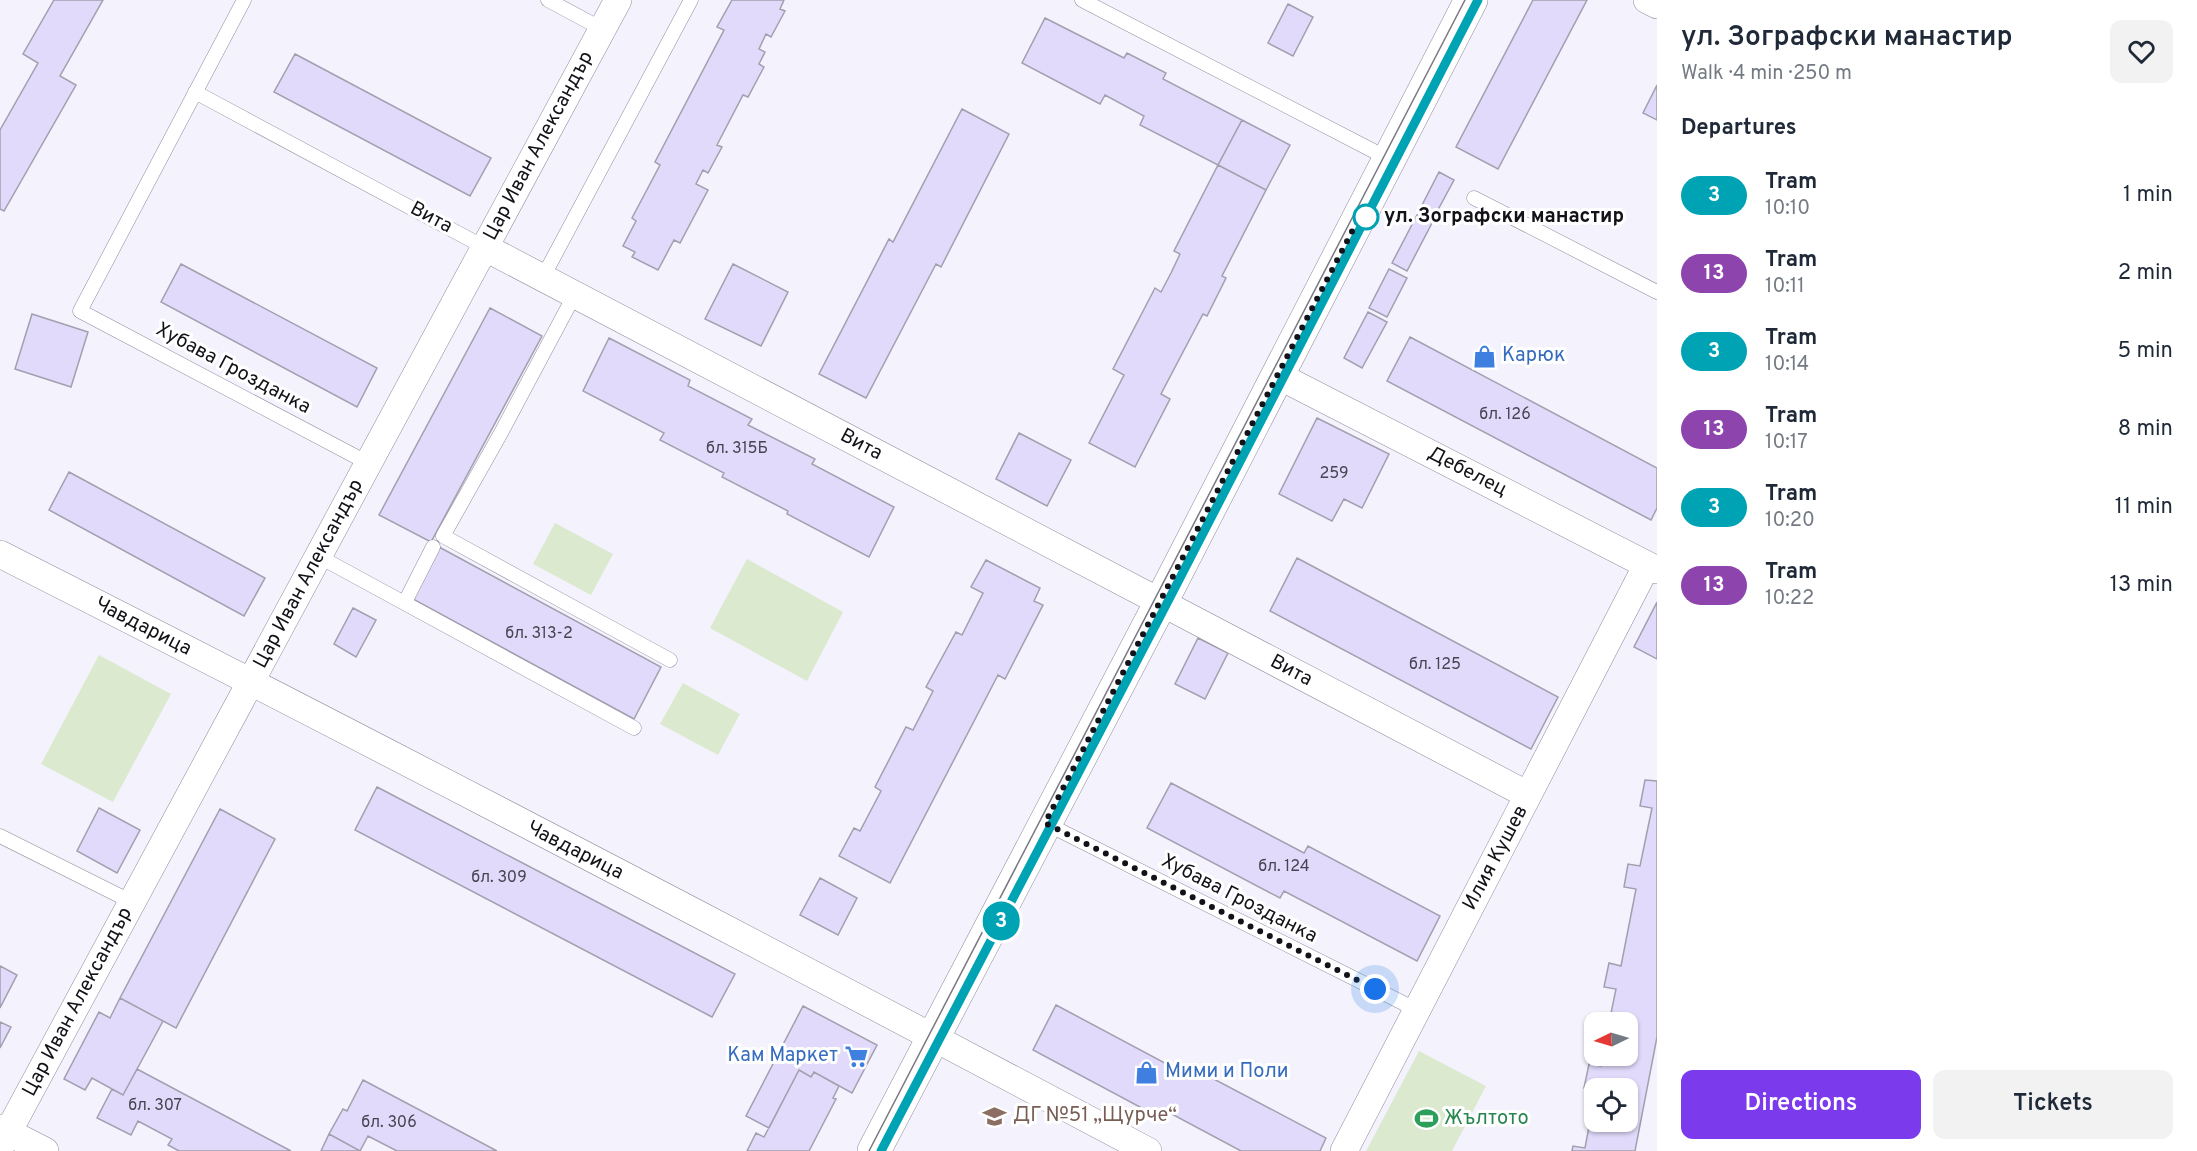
<!DOCTYPE html>
<html lang="en">
<head>
<meta charset="utf-8">
<style>
	:root { --surface:#fff; --page:#f2f2f3; --text:#1f2937; --muted:#747a83; --accent:#7c3aed }
	body { margin:0; font-family:Overpass,sans-serif; background:var(--page); color:var(--text); height:100vh; display:flex; flex-direction:column; font-size:22px; white-space:nowrap }
	* { box-sizing:border-box; margin:0 }
	p { font-size:20px; color:var(--muted) }
	.icon { flex:none; width:33px; height:33px; fill:none; stroke:currentColor; stroke-width:2; stroke-linecap:round; stroke-linejoin:round }
	.map { position:relative; flex:1; overflow:hidden }
	.side { display:flex; flex-direction:column; background:var(--surface); width:540px }
	.side>* { flex:none }
	.badge { padding:0 12px; border-radius:20px; font-size:21px; line-height:39px }
	.needle { width:39px; rotate:265deg }
	.fabs { position:absolute; left:1584px; top:1012px; display:grid; gap:12px }
	.fabs a { display:grid; place-items:center; width:54px; height:54px; border-radius:12px; background:var(--surface); box-shadow:0 2px 4px #0004; font-size:30px }
	.you { position:absolute; width:30px; height:30px; margin:-15px; border:4px solid #fff; border-radius:50%; background:#1a73e8; box-shadow:0 0 0 9px #1a73e833 }
	.map>.badge { position:absolute; translate:-50% -50%; box-shadow:0 0 0 3px #fff }
	h2 { padding:0 24px; font-size:22px; line-height:54px }
	.round { display:grid; place-items:center; flex:none; width:63px; height:63px; border-radius:12px; background:var(--page) }
	.head { display:flex; align-items:center; justify-content:space-between; height:102px; padding:0 24px }
	h1 { font-size:28px; font-weight:600; line-height:45px }
	.primary-button { display:flex; gap:12px; margin-top:auto; padding:12px 24px }
	.primary-button a { flex:1; height:69px; border-radius:12px; background:var(--accent); color:#fff; font-size:24px; font-weight:600; line-height:69px; text-align:center }
	.primary-button a+a { background:var(--page); color:var(--text) }
	ul { padding:0; list-style:none }
	li { display:flex; align-items:center; gap:18px; height:78px; padding:0 24px }
	li div { flex:1 }
	li b { display:block; font-size:22px }
	li em { font-style:normal }
	li .badge { min-width:66px; font-weight:700; text-align:center }
	main { display:flex; flex:1; min-height:0 }
	.map>svg:first-child { display:block }
	.green { fill:#dbeacf }
	.building { fill:#e1dafb; stroke:#a29faf; stroke-width:1.5 }
	.lines { fill:none; stroke-linecap:round; stroke-linejoin:round }
	.lane-casing { stroke:#908d9d; stroke-width:15 }
	.street-casing { stroke:#908d9d; stroke-width:28 }
	.secondary-casing { stroke:#908d9d; stroke-width:34 }
	.lane { stroke:#fff; stroke-width:14 }
	.street { stroke:#fff; stroke-width:27 }
	.secondary { stroke:#fff; stroke-width:33 }
	.tram { stroke:#7b7981; stroke-width:1.5 }
	.line-casing { stroke:#fff; stroke-width:14 }
	.line { stroke:#00a3b4; stroke-width:9 }
	.walk { stroke:#131218; stroke-width:6; stroke-dasharray:0 10.8 }
	.stop-dot { fill:#fff; stroke:#00a3b4; stroke-width:3 }
	.labels { text-anchor:middle; dominant-baseline:central; stroke-width:6; stroke-linejoin:round; paint-order:stroke }
	.number-label { font-size:16px; fill:#464451 }
	.street-label { font-size:20px; fill:#131218; stroke:#fff }
	.stop-label { font-size:20px; font-weight:bold; fill:#131218; stroke:#fff; text-anchor:start }
	.shop-label { font-size:20px; fill:#366cbe; stroke:#fff; text-anchor:start }
	.education-label { font-size:20px; fill:#785e54; stroke:#fff; text-anchor:start }
	.leisure-label { font-size:20px; fill:#27864d; stroke:#fff; text-anchor:start }
</style>
</head>
<body>
<main>
<div class="map">
<svg width="1657" height="1151" viewBox="0 0 1657 1151">
	<rect width="100%" height="100%" fill="#f4f2fc"/>
	<path class="green" d="M555,523L613,554L591,595L533,564Z
		M747,559L843,612L807,681L710,628Z
		M99,655L171,694L113,802L41,764Z
		M683,683L740,714L718,755L660,724Z
		M1419,1051L1486,1086L1452,1151H1366Z"/>
	<path class="building" d="M54,0H103L60,76L76,85L4,211L0,209V130L38,63L23,54Z
		M732,0H784L780,9L785,11L771,37L766,34L759,49L765,52L759,64L764,67L748,97L743,95L717,145L722,147L708,173L703,170L696,184L708,190L680,243L674,240L658,270L632,257L635,252L623,246L636,221L632,218L660,165L655,162L724,30L717,27Z
		M1533,0H1587L1498,169L1456,147Z
		M1288,4L1313,17L1293,56L1268,43Z
		M1045,18L1124,58L1127,53L1166,73L1163,79L1242,120L1218,165L1140,125L1144,116L1105,95L1100,104L1022,63Z
		M295,54L491,158L470,196L274,92Z
		M1657,85V120L1643,113Z
		M962,109L1009,134L941,267L936,264L866,398L819,374L889,239L893,242Z
		M1242,120L1290,145L1266,190L1218,165Z
		M1218,165L1266,190L1222,276L1226,278L1207,316L1203,314L1161,394L1170,399L1135,467L1089,443L1124,375L1113,369L1155,288L1161,292L1171,273L1180,254L1174,251Z
		M1439,172L1454,180L1433,219L1419,211Z
		M1417,215L1432,223L1407,271L1392,263Z
		M181,264L377,368L357,407L161,302Z
		M733,264L788,292L761,346L705,319Z
		M1389,269L1407,278L1387,317L1369,308Z
		M490,308L542,336L431,542L379,515Z
		M1368,312L1387,322L1362,368L1344,358Z
		M32,314L88,332L71,387L15,369Z
		M1410,337L1657,468V508L1651,520L1387,381Z
		M609,338L690,380L688,386L752,419L748,425L815,459L812,464L894,507L869,557L787,514L788,511L722,477L724,473L660,440L664,433L583,391Z
		M1317,418L1389,454L1362,508L1344,499L1332,521L1279,494Z
		M1019,433L1071,460L1047,506L996,479Z
		M69,472L265,578L244,616L49,510Z
		M439,547L661,667L634,719L411,598Z
		M1297,558L1558,697L1531,749L1270,611Z
		M986,560L1040,588L1034,601L1043,605L1005,679L998,675L890,883L839,856L854,828L860,831L881,791L875,787L906,727L913,730L933,691L926,687L956,632L962,635L983,593L971,587Z
		M1657,602V659L1634,647Z
		M353,608L376,620L356,657L334,644Z
		M1198,638L1228,653L1205,699L1175,684Z
		M1645,780L1657,781V1037L1635,1151H1572L1573,1146L1585,1148L1594,1100V1122H1628V1089L1594,1090L1584,1088L1589,1064L1601,1066L1603,1056H1628V1023H1609L1616,989L1604,987L1609,963L1621,966L1636,889L1624,887L1628,864L1640,866L1652,808L1640,806Z
		M1171,783L1304,853L1308,846L1440,916L1417,961L1284,891L1280,898L1147,828Z
		M377,787L735,974L712,1017L355,830Z
		M99,808L140,830L117,873L77,851Z
		M220,809L275,839L176,1028L120,998Z
		M820,878L857,898L838,935L800,915Z
		M0,966L17,975L0,1008Z
		M120,998L163,1021L123,1095L92,1078L85,1090L64,1079L99,1012L110,1018Z
		M1056,1005L1189,1076L1193,1068L1326,1138L1320,1151H1241L1170,1113L1166,1121L1033,1050Z
		M803,1006L877,1045L852,1093L814,1072L811,1077L799,1070L769,1128L746,1116Z
		M0,1022L11,1027L0,1048Z
		M137,1069L291,1151H179L168,1145L172,1139L138,1121L131,1135L97,1118L112,1089L123,1095Z
		M799,1070L811,1077L814,1072L839,1086L833,1098L836,1099L809,1151H747L756,1133L764,1137Z
		M363,1080L497,1151H397L368,1136L360,1151L329,1134L343,1109L347,1111Z
		M329,1134L360,1151H361H321Z"/>
	<g class="lines">
		<defs>
			<path id="lane" d="M244,0L80,311L368,463
				M548,0L602,29
				M1082,0L1389,159
				M195,92L484,247
				M1474,198L1657,292
				M543,277L691,0
				M575,294L502,431L443,536L670,660
				M318,556L634,728
				M405,602L433,547
				M1045,823L1417,1010
				M0,836L132,902"/>
			<path id="street" d="M1647,0L1657,5
				M484,247L1528,795
				M1277,375L1657,570
				M0,554C385,749 767,949 1148,1151
				M0,1128L45,1151
				M0,1147L618,0
				M1344,1151L1647,565"/>
			<path id="secondary" d="M874,1151L1161,602L1471,0"/>
		</defs>
		<use href="#lane" class="lane-casing"/>
		<use href="#street" class="street-casing"/>
		<use href="#secondary" class="secondary-casing"/>
		<use href="#lane" class="lane"/>
		<use href="#street" class="street"/>
		<use href="#secondary" class="secondary"/>
		<path class="tram" d="M869,1151L1465,0
			M881,1151L1166,605L1478,0"/>
	</g>
	<g class="lines">
		<defs>
			<path id="line" d="M881,1151L1166,605L1478,0"/>
		</defs>
		<use href="#line" class="line-casing"/>
		<use href="#line" class="line"/>
		<path class="walk" d="M1366,217L1358,220L1045,823L1375,989"/>
	</g>
	<defs>
		<symbol id="shop-bare" viewBox="-9 -9 18 18"><path d="M-5-2.5h2.3a2.7 3.5 0 0 1 5.4 0H5L5.5 6h-11ZM-1.5-2.5h3a1.5 2.3 0 0 0-3 0Z" fill="#3f7fe0" stroke="#fff" stroke-width="2.5" paint-order="stroke"/></symbol>
		<symbol id="supermarket-bare" viewBox="-9 -9 18 18"><path d="M-6-5.5h2.5l.6 2H6L4.5 2H-2.5L-4.4-4H-6ZM-1.5 3.2a1.3 1.3 0 1 0 .1 0ZM3 3.2a1.3 1.3 0 1 0 .1 0Z" fill="#3f7fe0" stroke="#fff" stroke-width="2.5" paint-order="stroke"/></symbol>
		<symbol id="school-bare" viewBox="-9 -9 18 18"><path d="M0-5L7-2L0 1L-7-2ZM-4 1L0 2.5L4 1V4Q0 6-4 4Z" fill="#8d6e63" stroke="#fff" stroke-width="2.5" paint-order="stroke"/></symbol>
		<symbol id="stadium-bare" viewBox="-9 -9 18 18"><path d="M0-5a6.5 5 0 1 0 0 10a6.5 5 0 1 0 0-10ZM-3.5-1.8h7v3.6h-7Z" fill="#2e9e5b" stroke="#fff" stroke-width="2.5" paint-order="stroke"/></symbol>
	</defs>
	<g fill-rule="evenodd">
		<use href="#shop-bare" x="1468" y="340" width="33" height="33"/>
		<use href="#supermarket-bare" x="840" y="1040" width="33" height="33"/>
		<use href="#shop-bare" x="1130" y="1056" width="33" height="33"/>
		<use href="#school-bare" x="978" y="1100" width="33" height="33"/>
		<use href="#stadium-bare" x="1410" y="1102" width="33" height="33"/>
	</g>
	<circle class="stop-dot" cx="1366" cy="217" r="12"/>
	<g class="labels">
		<g class="number-label">
			<text x="1505" y="415">бл. 126</text>
			<text x="737" y="449">бл. 315Б</text>
			<text x="1334" y="474">259</text>
			<text x="539" y="634">бл. 313-2</text>
			<text x="1435" y="665">бл. 125</text>
			<text x="1284" y="867">бл. 124</text>
			<text x="499" y="878">бл. 309</text>
			<text x="155" y="1106">бл. 307</text>
			<text x="389" y="1123">бл. 306</text>
		</g>
		<g class="street-label">
			<text transform="translate(539 146) rotate(-62)">Цар Иван Александър</text>
			<text transform="translate(431 218) rotate(28)">Вита</text>
			<text transform="translate(233 369) rotate(28)">Хубава Грозданка</text>
			<text transform="translate(861 445) rotate(28)">Вита</text>
			<text transform="translate(1467 472) rotate(27)">Дебелец</text>
			<text transform="translate(309 574) rotate(-62)">Цар Иван Александър</text>
			<text transform="translate(143 627) rotate(27)">Чавдарица</text>
			<text transform="translate(1291 671) rotate(28)">Вита</text>
			<text transform="translate(575 851) rotate(27)">Чавдарица</text>
			<text transform="translate(1496 858) rotate(-62)">Илия Кушев</text>
			<text transform="translate(1239 899) rotate(27)">Хубава Грозданка</text>
			<text transform="translate(78 1002) rotate(-62)">Цар Иван Александър</text>
		</g>
		<g class="stop-label">
			<text x="1384" y="217">ул. Зографски манастир</text>
		</g>
		<g class="shop-label">
			<text x="1502" y="356">Карюк</text>
			<text x="838" y="1056" text-anchor="end">Кам Маркет</text>
			<text x="1165" y="1072">Мими и Поли</text>
		</g>
		<g class="education-label">
			<text x="1013" y="1116">ДГ №51 „Щурче“</text>
		</g>
		<g class="leisure-label">
			<text x="1444" y="1119">Жълтото</text>
		</g>
	</g>
</svg>
<div class="fabs">
<a><svg class="needle" viewBox="-14 -14 28 28"><path d="M0-13l5 13h-10z" fill="#e53935"/><path d="M0 13l5-13h-10z" fill="#747a83"/></svg></a>
<a><svg class="icon" aria-label="locate" viewBox="0 0 24 24"><circle cx="12" cy="12" r="6"/><path d="M12 2v4M12 18v4M2 12h4M18 12h4"/></svg></a>
</div>
<div class="you" style="left:1375px;top:989px"></div>
<b class="badge" style="left:1001px;top:921px;background:#00a3b4;color:#fff">3</b>
</div>
<section class="side">
<div class="head"><div><h1>ул. Зографски манастир</h1><p>Walk · 4 min · 250 m</p></div><a class="round"><svg class="icon" aria-label="heart" viewBox="0 0 24 24"><path d="M12 20l-8-8c-3-5 5-10 8-4 3-6 11-1 8 4z"/></svg></a></div>
<h2>Departures</h2>
<ul>
<li><span class="badge" style="background:#00a3b4;color:#fff">3</span><div><b>Tram</b><p>10:10</p></div><em>1 min</em></li>
<li><span class="badge" style="background:#8e44ad;color:#fff">13</span><div><b>Tram</b><p>10:11</p></div><em>2 min</em></li>
<li><span class="badge" style="background:#00a3b4;color:#fff">3</span><div><b>Tram</b><p>10:14</p></div><em>5 min</em></li>
<li><span class="badge" style="background:#8e44ad;color:#fff">13</span><div><b>Tram</b><p>10:17</p></div><em>8 min</em></li>
<li><span class="badge" style="background:#00a3b4;color:#fff">3</span><div><b>Tram</b><p>10:20</p></div><em>11 min</em></li>
<li><span class="badge" style="background:#8e44ad;color:#fff">13</span><div><b>Tram</b><p>10:22</p></div><em>13 min</em></li>
</ul>
<div class="primary-button"><a>Directions</a><a>Tickets</a></div>
</section>
</main>
</body>
</html>
